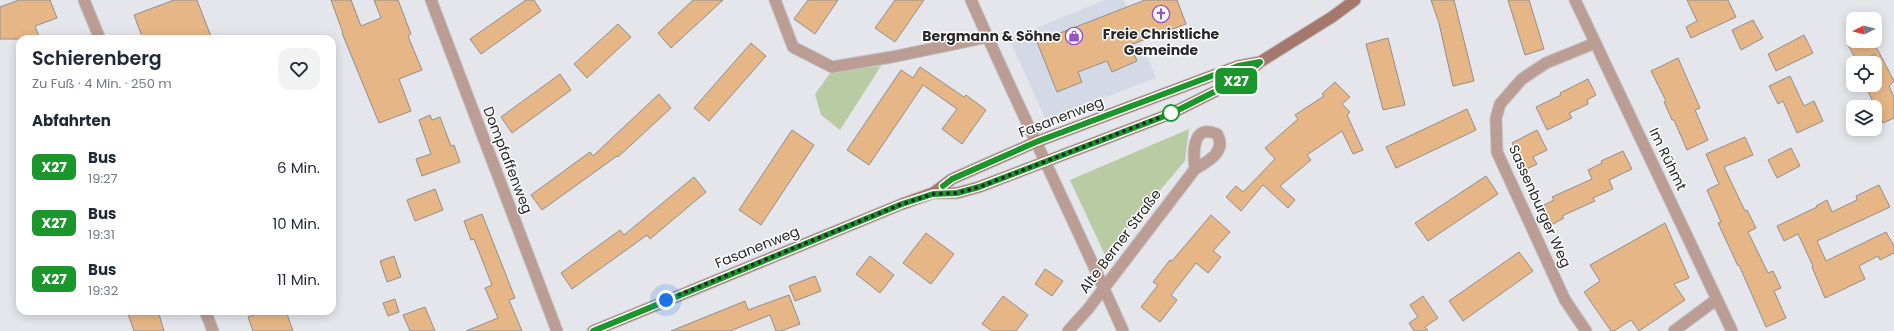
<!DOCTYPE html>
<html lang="de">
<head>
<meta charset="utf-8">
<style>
	:root { --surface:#fff; --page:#f2f2f3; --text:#1f2937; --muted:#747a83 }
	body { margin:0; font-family:Poppins,sans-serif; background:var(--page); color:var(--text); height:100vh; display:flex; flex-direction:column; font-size:15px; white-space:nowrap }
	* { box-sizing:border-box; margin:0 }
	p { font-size:13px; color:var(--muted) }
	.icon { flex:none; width:22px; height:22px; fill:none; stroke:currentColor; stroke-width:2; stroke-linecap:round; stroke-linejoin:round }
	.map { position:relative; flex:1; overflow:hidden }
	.side { position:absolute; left:16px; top:35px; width:320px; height:280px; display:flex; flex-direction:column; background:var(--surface); border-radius:12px; box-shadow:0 2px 10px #0003 }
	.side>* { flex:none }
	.badge { padding:0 8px; border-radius:6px; font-size:14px; line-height:26px }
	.needle { width:26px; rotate:264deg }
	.fabs { position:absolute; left:1846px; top:12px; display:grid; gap:8px }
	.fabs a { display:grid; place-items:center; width:36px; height:36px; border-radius:8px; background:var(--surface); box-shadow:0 2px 10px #0003; font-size:20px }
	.you { position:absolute; width:20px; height:20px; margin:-10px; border:3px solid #fff; border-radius:50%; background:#1a73e8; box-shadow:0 0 0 6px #1a73e833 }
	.map>.badge { position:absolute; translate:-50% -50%; box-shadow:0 0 0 2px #fff }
	h2 { padding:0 16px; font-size:15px; line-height:36px }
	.round { display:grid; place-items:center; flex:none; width:42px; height:42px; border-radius:12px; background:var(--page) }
	.overview { display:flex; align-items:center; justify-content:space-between; height:68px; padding:0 16px }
	h1 { font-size:19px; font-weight:600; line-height:30px }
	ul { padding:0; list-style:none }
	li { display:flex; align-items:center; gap:12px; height:56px; padding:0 16px }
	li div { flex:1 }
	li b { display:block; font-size:15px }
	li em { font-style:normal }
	li .badge { min-width:44px; font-weight:700; text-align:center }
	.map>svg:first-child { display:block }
	.built { fill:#d4dae5 }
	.green { fill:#b8cba2 }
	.building { fill:#e7b687; stroke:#928e8b }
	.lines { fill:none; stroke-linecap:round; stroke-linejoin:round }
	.minor-casing { stroke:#c2c4c8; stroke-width:13 }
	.secondary-casing { stroke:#c2c4c8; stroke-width:13 }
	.minor { stroke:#bb9d94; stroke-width:11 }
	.secondary { stroke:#a4786d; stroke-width:11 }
	.line-casing { stroke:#fff; stroke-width:9 }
	.line { stroke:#1a962b; stroke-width:6 }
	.walk { stroke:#28282a; stroke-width:4; stroke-dasharray:0 7.2 }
	.stop-dot { fill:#fff; stroke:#1a962b; stroke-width:2 }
	.labels { text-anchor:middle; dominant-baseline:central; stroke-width:3; stroke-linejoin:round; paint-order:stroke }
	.poi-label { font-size:14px; font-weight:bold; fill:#28282a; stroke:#fff }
	.street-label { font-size:14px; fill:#28282a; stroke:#fff }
</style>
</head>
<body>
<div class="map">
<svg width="1894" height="331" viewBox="0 0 1894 331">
	<rect width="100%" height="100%" fill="#e4e6eb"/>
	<path class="built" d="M1105,0H1124L1156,78L1046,120L1009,39Z"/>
	<path class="green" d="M881,66L840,130L821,115L815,94L831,72Z
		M1189,129L1185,161L1105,255L1070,180Z"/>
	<path class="building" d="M19,0H50L57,18L35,26L40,39H0V7Z
		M174,0H197L212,39H143L134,15Z
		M331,0H351L361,26L381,18L374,0H398L411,34L408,36L422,70L399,79L411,111L379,123L342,33H343Z
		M526,0H534L541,11L481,54L470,39Z
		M693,0H723L671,48L658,33Z
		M808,0H838L815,34L794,19Z
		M895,0H924L895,42L875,28Z
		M1145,0H1177L1186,24L1130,45L1137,61L1112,72L1107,61L1078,72L1082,82L1057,92L1037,42Z
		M1431,0H1454L1474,81L1453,86L1439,23Z
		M1508,0H1529L1544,49L1525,55Z
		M1687,0H1728L1736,17L1691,38L1686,27L1697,21Z
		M1753,20L1763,38L1741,50L1732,30Z
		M618,24L631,37L587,78L574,64Z
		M1804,35L1813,53L1776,71L1768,54Z
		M1388,38L1405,105L1383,110L1366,44Z
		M1856,41H1873L1894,81L1889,86L1894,97V118L1883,123L1865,85H1875V54L1858,63L1848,45Z
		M751,43L766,56L709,121L694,108Z
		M1678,58L1700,108L1695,110L1708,140L1687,150L1674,120H1672L1664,102L1666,101L1651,71Z
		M920,67L964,97L966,95L986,110L962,144L942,129L957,109L923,85L869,165L847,150L901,70L913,78Z
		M560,74L571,90L512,133L501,117Z
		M1790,76L1804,106L1814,101L1823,121L1797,133L1783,101L1778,104L1769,86Z
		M1588,79L1596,95L1587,100L1588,104L1569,113L1572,118L1547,130L1536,107L1561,95L1560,93Z
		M1335,82L1350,97L1342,104L1350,112L1347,115L1363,150L1353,154L1342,131L1307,155L1311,160L1280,186L1295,200L1288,208L1263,185L1241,211L1226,197L1236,186L1243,192L1275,159L1265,148L1298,119L1295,115L1324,96L1322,94Z
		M659,94L671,108L618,157L617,156L542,210L531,195L590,152L593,156Z
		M1467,109L1476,130L1396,168L1386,147Z
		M430,115L432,120L440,117L451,146L454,145L460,162L422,176L416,159L431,154L419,120Z
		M792,130L814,145L761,225L739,210Z
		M1537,130L1547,150L1533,157L1537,164L1525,170L1512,143Z
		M1745,137L1753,155L1724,167L1745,211L1747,210L1756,228L1748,232L1768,273L1773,271L1781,288L1774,291L1786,318L1766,327L1739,265L1738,266L1718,223L1721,222L1707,190L1719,184L1706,154Z
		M1791,148L1800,166L1777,178L1768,160Z
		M1623,151L1632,169L1609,180L1613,189L1593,198L1595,201L1562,216L1564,218L1551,225L1545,212L1546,211L1544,205L1554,200L1552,197L1592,179L1588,170L1602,163L1601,161Z
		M1486,176L1498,194L1428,241L1415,223Z
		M694,177L706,192L650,239L647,235L572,289L561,273L620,230L624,235Z
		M1879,185L1890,207L1817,241L1826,261L1886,232L1894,246V253L1880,260L1878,256L1859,266L1865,279L1825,298L1812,267L1813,266L1798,234L1784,241L1777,226L1817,207L1816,206L1827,200L1832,212L1857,200L1856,196Z
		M435,189L443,210L415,221L407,200Z
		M482,214L515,298L509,300L522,331H466L498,318L485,288L492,285L474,239L471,240L464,221Z
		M1211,215L1230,232L1213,251L1221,257L1208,273L1196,263L1171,295L1177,300L1160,322L1141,307L1158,285L1153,282L1170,260L1172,261Z
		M1665,223L1689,278L1674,284L1685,300L1639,331L1631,320L1614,331H1611L1584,292L1600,281L1590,265Z
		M926,233L954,254L931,284L903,263Z
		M1519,252L1533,271L1463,321L1449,301Z
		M394,256L401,277L387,282L380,261Z
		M870,256L894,275L880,293L856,274Z
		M1045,269L1063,281L1052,296L1035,284Z
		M815,276L821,291L795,301L789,286Z
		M789,295L800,324L781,331H776L770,315L730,331H671L745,301L748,310Z
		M1003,296L1028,315L1016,331H992L982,324Z
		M1423,296L1438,318L1425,327L1428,331H1414L1409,323L1418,317L1410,305Z
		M395,299L399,312L388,316L383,303Z
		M425,307L435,331H410L403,315Z
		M127,311H158L164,331H134Z
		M265,311H286L293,331H253L248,317Z"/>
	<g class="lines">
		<defs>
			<path id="minor" d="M84,0L100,39
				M431,0L557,331
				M775,0L793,47L832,67L892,57L988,37
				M971,0C1020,111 1074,220 1123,331
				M1575,0L1732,331
				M205,311L213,331
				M1068,331L1088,309L1195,169C1209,161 1227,151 1217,134C1192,123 1193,153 1195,169
				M1586,331L1565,300L1497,152L1496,118L1500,104L1522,79L1546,63L1595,43
				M1674,331L1717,299"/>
			<path id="secondary" d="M933,193H957L979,187L1170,114L1244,77L1260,62L1332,17L1355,0
				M593,331L902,204L933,193L952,179L1036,142L1238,66L1260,62"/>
		</defs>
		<use href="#minor" class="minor-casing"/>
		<use href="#secondary" class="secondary-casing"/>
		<use href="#minor" class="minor"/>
		<use href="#secondary" class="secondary"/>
	</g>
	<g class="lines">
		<defs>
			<path id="line" d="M593,331L902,204L933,194L957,193L979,187L1170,114L1244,77L1260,62L1238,66L1036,142L952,179L943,186"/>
		</defs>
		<use href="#line" class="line-casing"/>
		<use href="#line" class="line"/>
		<path class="walk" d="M666,300L902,204L933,194L957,193L979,187L1171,113"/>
	</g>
	<defs>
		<symbol id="church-ring" viewBox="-11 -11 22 22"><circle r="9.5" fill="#fff" stroke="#9752c7" stroke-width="1.5"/><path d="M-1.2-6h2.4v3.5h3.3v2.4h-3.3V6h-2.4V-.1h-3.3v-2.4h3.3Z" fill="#9752c7"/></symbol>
		<symbol id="shop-ring" viewBox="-11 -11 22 22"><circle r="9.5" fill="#fff" stroke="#9752c7" stroke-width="1.5"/><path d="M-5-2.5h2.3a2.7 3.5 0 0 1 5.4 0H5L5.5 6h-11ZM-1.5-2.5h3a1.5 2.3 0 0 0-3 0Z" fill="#9752c7"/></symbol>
	</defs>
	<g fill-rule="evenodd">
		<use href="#church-ring" x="1151" y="4" width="20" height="20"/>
		<use href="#shop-ring" x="1064" y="26" width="20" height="20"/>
	</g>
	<circle class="stop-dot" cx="1171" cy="113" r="8"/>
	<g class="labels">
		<g class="poi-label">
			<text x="1161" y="34">Freie Christliche<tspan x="1161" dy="16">Gemeinde</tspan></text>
			<text x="1061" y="36" text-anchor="end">Bergmann &amp; Söhne</text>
		</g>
		<g class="street-label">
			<text transform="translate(1061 117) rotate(-21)">Fasanenweg</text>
			<text transform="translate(1668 159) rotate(64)">Im Rühmt</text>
			<text transform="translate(508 160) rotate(69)">Dompfaffenweg</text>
			<text transform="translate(1540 206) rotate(66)">Sassenburger Weg</text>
			<text transform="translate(1120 241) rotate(-53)">Alte Berner Straße</text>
			<text transform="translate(757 247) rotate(-22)">Fasanenweg</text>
		</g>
	</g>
</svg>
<div class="fabs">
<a><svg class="needle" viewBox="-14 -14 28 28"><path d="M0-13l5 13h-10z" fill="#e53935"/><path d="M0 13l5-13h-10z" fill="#747a83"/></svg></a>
<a><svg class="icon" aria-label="locate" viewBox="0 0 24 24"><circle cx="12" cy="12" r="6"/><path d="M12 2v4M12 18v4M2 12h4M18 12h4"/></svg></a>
<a><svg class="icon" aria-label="layers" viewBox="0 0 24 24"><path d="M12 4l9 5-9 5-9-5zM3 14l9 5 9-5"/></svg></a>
</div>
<div class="you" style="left:666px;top:300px"></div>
<b class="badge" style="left:1236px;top:81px;background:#1a962b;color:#fff">X27</b>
<section class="side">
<div class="overview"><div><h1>Schierenberg</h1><p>Zu Fuß · 4 Min. · 250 m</p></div><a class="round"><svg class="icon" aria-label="heart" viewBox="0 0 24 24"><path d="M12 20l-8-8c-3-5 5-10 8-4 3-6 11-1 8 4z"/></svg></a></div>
<h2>Abfahrten</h2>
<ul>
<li><span class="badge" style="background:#1a962b;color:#fff">X27</span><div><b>Bus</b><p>19:27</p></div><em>6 Min.</em></li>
<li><span class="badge" style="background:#1a962b;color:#fff">X27</span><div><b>Bus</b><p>19:31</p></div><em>10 Min.</em></li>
<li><span class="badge" style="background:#1a962b;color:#fff">X27</span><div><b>Bus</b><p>19:32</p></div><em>11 Min.</em></li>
</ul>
</section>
</div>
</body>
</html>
